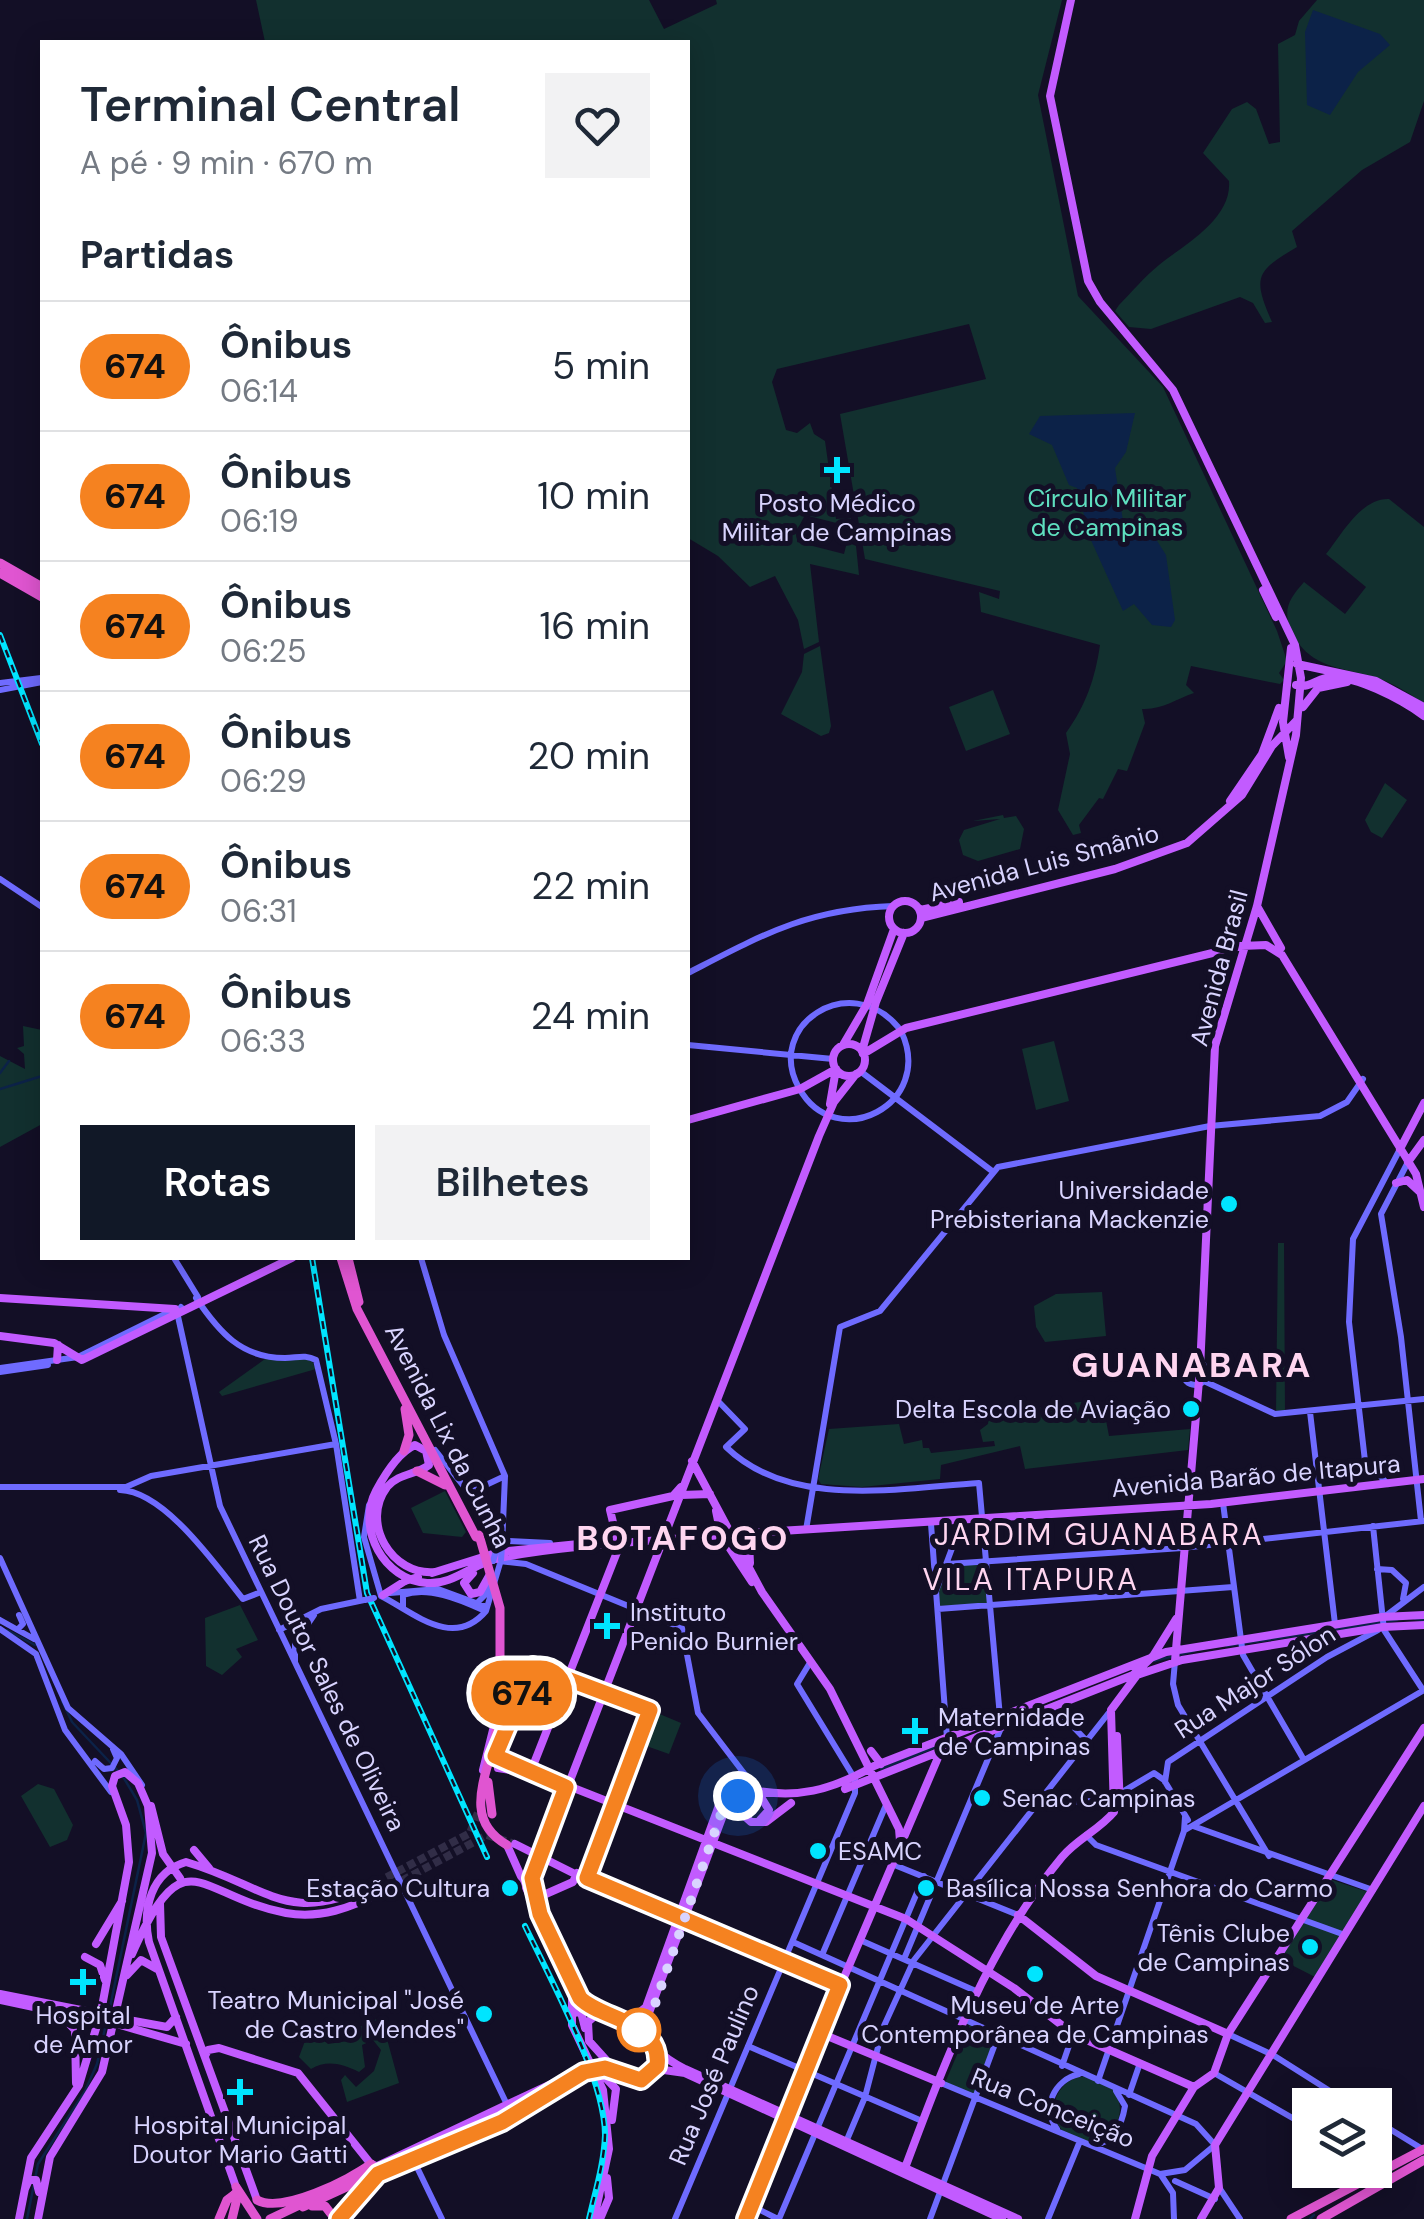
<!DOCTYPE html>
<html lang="pt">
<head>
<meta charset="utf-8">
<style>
	:root { --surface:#fff; --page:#f2f2f3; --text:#1f2937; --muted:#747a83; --line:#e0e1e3; --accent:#111827 }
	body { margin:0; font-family:"DM Sans",sans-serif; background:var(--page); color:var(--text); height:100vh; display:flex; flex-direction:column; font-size:38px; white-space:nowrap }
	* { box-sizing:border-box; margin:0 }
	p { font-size:32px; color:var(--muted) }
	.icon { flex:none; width:55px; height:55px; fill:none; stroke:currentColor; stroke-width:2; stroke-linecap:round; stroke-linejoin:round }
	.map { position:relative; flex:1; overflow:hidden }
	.side { position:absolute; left:40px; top:40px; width:650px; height:1220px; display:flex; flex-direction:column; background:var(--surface); border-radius:0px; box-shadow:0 5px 25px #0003 }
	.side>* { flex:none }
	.badge { padding:0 20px; border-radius:32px; font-size:35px; line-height:65px }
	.controls { position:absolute; left:1292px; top:2088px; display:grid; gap:20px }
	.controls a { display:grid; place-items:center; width:100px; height:100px; border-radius:0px; background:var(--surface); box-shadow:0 5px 25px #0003; font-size:50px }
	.you { position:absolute; width:50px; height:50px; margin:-25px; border:8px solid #fff; border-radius:50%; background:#1a73e8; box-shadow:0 0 0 15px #1a73e833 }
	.map>.badge { position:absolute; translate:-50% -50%; box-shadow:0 0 0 5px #fff }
	h2 { padding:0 40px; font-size:38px; line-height:90px }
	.round { display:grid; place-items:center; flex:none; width:105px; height:105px; border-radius:0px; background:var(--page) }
	.overview { display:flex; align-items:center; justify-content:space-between; height:170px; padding:0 40px }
	h1 { font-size:48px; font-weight:600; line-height:75px }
	.cta { display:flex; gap:20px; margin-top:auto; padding:20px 40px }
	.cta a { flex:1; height:115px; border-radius:0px; background:var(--accent); color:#fff; font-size:40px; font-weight:600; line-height:115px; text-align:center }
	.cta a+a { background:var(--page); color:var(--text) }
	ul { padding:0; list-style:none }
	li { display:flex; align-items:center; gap:30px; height:130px; padding:0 40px; border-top:2px solid var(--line) }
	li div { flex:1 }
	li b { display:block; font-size:38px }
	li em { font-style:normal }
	li .badge { min-width:110px; font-weight:700; text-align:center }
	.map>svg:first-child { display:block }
	.green { fill:#12302f }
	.water { fill:#0c2248 }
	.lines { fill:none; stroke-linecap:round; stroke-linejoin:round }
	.stream { stroke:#0c2248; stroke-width:2.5 }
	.primary-tunnel { stroke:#312d47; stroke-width:8; stroke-dasharray:8 4; stroke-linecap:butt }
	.secondary { stroke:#6f6bff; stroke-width:6 }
	.primary { stroke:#c25bff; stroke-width:8 }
	.trunk { stroke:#e055d1; stroke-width:9 }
	.rail-casing { stroke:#00e5ff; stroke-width:6 }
	.rail { stroke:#130f26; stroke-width:2.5; stroke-dasharray:8; stroke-linecap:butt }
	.secondary-bridge { stroke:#6f6bff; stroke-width:6 }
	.primary-bridge { stroke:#c25bff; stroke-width:8 }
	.trunk-bridge { stroke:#e055d1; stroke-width:9 }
	.line-casing { stroke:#fff; stroke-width:22 }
	.line { stroke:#f58220; stroke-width:15 }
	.walk { stroke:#d9d4ff; stroke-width:10; stroke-dasharray:0 18 }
	.poi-dot { fill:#00e5ff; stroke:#130f26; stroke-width:4 }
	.stop-dot { fill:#fff; stroke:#f58220; stroke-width:5 }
	.labels { text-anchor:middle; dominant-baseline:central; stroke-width:10; stroke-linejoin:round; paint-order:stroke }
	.park-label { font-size:25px; fill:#5fe0c0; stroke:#130f26 }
	.poi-label { font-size:25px; fill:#d9d4ff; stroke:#130f26; text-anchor:end }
	.street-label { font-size:25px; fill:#d9d4ff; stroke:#130f26 }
	.quarter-label { font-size:30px; letter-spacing:2.5px; fill:#ffd6f0; stroke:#130f26 }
	.district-label { font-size:35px; font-weight:bold; letter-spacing:2.5px; fill:#ffd6f0; stroke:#130f26 }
</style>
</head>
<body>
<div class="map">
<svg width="1424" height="2219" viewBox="0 0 1424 2219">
	<rect width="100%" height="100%" fill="#130f26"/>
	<path class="green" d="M256,0H649L664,29L717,4L716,0H1062L1038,95L1078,296L1163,387L1277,631L1287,661L1279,673L1284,680L1280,684L1191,666L1186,685L1194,693C1176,699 1162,710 1142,709L1145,723L1127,771L1118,769L1103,799L1099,798L1079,825L1081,833L1073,835L1058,810L1070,754L1066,733C1086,705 1095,679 1100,645L981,612L979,592L999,599L1000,591L865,559L840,414L986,379L969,324L777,369L772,382L786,430L797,433L810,423L814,434L825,441L836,519L851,518L848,526L805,515L797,530V542L844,554L847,542L856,546L859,575L810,564L819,642L804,649L798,620L775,576L750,587L718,556L688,538V42H265Z
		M1317,0H1424V101L1410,142L1362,170L1292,231L1297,247C1256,271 1252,277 1272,322L1265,323L1253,303L1240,297L1151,329L1129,327L1115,311L1119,305C1132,292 1144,277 1159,265C1185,244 1232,219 1229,181L1203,153L1232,109L1247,102L1256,109L1269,144L1280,142L1278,44L1295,35L1299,21Z
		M1389,499L1424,527V703C1411,695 1398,686 1383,680C1346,666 1310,672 1291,630C1282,609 1290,598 1304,582L1345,614L1366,587L1326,554C1342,534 1361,498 1389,499Z
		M820,646L831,726L829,733L821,736L781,714L802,672L804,654Z
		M993,690L1010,734L966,751L949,707Z
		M1385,783L1407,800L1382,838L1371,832L1365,820Z
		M1003,815L1004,818L1016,816L1024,829L1020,849L978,861L963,855L959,840L964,830L1000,819L973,821Z
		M23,1026L42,1030V1124L0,1147V1056L25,1069L24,1054L17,1048L24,1046Z
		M1054,1041L1069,1101L1036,1110L1022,1049Z
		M1278,1243H1284L1285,1414L1276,1413Z
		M1102,1292L1106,1336L1045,1342L1036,1327L1034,1306L1056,1294Z
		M310,1357L316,1369L222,1396L219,1392L265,1359Z
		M1095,1400L1097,1410H1104L1109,1436L1190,1429L1188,1450L1025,1469L1020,1446L941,1465L940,1479L862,1487L821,1484L818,1479L829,1429L899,1424L904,1444L922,1440L923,1448H929L931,1453L995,1446L994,1441L983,1442L980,1430L988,1424L989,1414Z
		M445,1491L466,1532L462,1537L423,1533L411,1508Z
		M987,1563L990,1603L940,1606L938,1591L949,1566Z
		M240,1605L258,1640L236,1649L242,1657L222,1675L206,1666L205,1618Z
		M650,1710L681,1723L669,1754L638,1743Z
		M38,1784L54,1789L73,1825L67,1840L50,1847L21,1796Z
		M1329,1879L1368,1892L1343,1933L1304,1919Z
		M1301,1922L1342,1936L1317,1978L1278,1958Z
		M381,2017L399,2083L347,2102L341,2080L345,2075L356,2087L374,2071L381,2050L373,2040L362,2045L365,2067L359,2072C341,2063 326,2060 311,2069L299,2057L305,2041L314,2033L328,2044L348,2041L359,2027Z
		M970,2024L995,2036L974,2095L945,2083Z
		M1054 2109a33 33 0 1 1 66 0a33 33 0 1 1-66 0Z"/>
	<path class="water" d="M1313,10L1380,34L1390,45L1358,72L1330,115L1307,105L1305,32Z
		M1135,413L1126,452L1115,468L1123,521L1135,531L1149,528L1166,555L1175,620L1171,627L1152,625L1134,604L1123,611L1090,538L1077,488L1069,485L1052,445L1029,434L1040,416Z"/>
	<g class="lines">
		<path class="stream" d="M0,1073L9,1061
			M0,1089L42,1076
			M1415,1619L1424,1620
			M7,1630L35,1645
			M1227,1646L1397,1620
			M1154,1661L1194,1651
			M62,1701L72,1722L122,1775L137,1800L146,1833L109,2012
			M881,1769L940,1745
			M27,2219L38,2164L85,2091L97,2064L106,2024
			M1310,2219L1314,2215"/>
		<path class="primary-tunnel" d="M376,1883L470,1833L479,1810
			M381,1892L487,1835L515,1844"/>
		<path class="secondary" d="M0,683L41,678
			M0,690L42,682
			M0,879L42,907
			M688,973C762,935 807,909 893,906
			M898,1027C850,970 764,1025 799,1088C836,1155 936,1104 901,1031
			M688,1045L833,1059
			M860,1071L992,1171
			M1408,1162L1381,1214L1401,1337L1421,1521
			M174,1258L198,1297
			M421,1258L444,1335L505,1476L502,1546
			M196,1298C219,1332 241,1358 285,1358C297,1358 305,1354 316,1360L336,1444L360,1601
			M181,1307L177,1312L220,1506L512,2115
			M1183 1373a12 12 0 1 1 24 0a12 12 0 1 1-24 0Z
			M0,1368L78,1357L173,1310
			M0,1372L48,1365
			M1206,1382L1275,1414L1424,1399
			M717,1400L745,1429L726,1447C791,1510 899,1488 979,1483L1001,1728L904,1959
			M1310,1412L1335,1624
			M435,1450L492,1522
			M1388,1484L1365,1461L1349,1322L1353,1239L1400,1149
			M0,1487H126L151,1476L336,1444
			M120,1490C165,1491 217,1567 243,1599L261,1592
			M471,1492L505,1476
			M1223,1503L1243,1655L1304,1760
			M369,1505L364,1537L381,1596
			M931,1524L947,1738
			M1373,1526L1384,1630L1423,1690
			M806,1530L840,1327L880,1311L998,1167L1210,1126L1320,1116L1347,1102L1363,1079
			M509,1541L550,1543
			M0,1558L68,1708L121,1754L142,1785
			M499,1561L526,1564L682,1628L698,1713L756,1789
			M947,1564L1182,1548L1424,1521
			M1377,1569L1392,1570L1406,1583L1403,1599
			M936,1591L963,1519
			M390,1593L438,1589L487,1607
			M381,1596C413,1612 453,1650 486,1611L501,1560
			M478,1602L485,1595L489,1578
			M403,1608V1595C428,1586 459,1599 483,1610
			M938,1609L1233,1587
			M1383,1618L1424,1587
			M0,1620L34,1639
			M0,1629L36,1654L65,1730L111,1792
			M18,1629L23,1624L19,1615
			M279,1630L321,1609L364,1600
			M1175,1661L1173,1684L1178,1705L1269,1856
			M295,1662V1643L314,1615
			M1054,1707L1085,1739
			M95,1761L104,1769L112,1768L117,1758L113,1749
			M1165,1782L1168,1762L1327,1657L1378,1630
			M1039,1802L1107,1801L1154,1773L1164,1780L1188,1820
			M1193,1826L1373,1890
			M1185,1830L1424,1690
			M1086,1835L1096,1845L1345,1935
			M892,1864L1018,1915
			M860,1940L978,1992
			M793,1942L1196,2124L1215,2145L1185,2170L1160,2174L941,2083
			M822,1955L886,1805
			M1228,2034L1273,2055L1352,2105
			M748,2046L922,2121
			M1062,2066L1073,2034
			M1214,2073L1310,2128
			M1098,2081L1184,1831L1185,1817
			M1129,2095L1140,2063
			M1375,2120L1424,2150
			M1057,2129C1041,2108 1054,2080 1079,2074
			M846,2142L865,2097L883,2028L914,1960L1111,1710
			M1094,2145C1114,2142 1122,2125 1125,2106L1116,2091
			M413,2159L442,2219
			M1161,2175L1173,2193L1174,2219
			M1175,2181L1215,2199
			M1220,2189L1240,2219
			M752,2206L778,2219
			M675,2219L855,1793V1779L797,1684L811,1661
			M779,2219L924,1876
			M930,2219L998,2036
			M1048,2219L1080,2141"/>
		<path class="primary" d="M1071,0L1050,96L1088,281L1100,302L1173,390L1295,645L1301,678L1296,735L1257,906L1215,1046L1200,1369L1175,1661
			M1263,590L1276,617
			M1297,664L1376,681L1424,707
			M1296,685C1311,688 1313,681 1326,678C1351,672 1404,701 1424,716
			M1303,707L1318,688L1347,682
			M1289,757L1283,722L1291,648
			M1230,801L1262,754L1279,708
			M889 917a16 16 0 1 1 32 0a16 16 0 1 1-32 0Z
			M1257,906L1281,948
			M920,910L959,902
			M921,918L1115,869L1187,843L1242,795L1272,746L1297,720
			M833 1060a16 16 0 1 1 32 0a16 16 0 1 1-32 0Z
			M843,1045L867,1004L894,929
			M862,1051L876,1002L904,933
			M863,1054L906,1028L1241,946L1266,945L1282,955L1416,1174L1424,1207
			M830,1104L836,1069
			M688,1120L800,1089L836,1069
			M1400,1149L1424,1103
			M1408,1162L1424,1140
			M1396,1183L1407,1180L1420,1192
			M0,1298L175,1309
			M0,1336L54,1343L82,1360L292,1258
			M57,1360L58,1345
			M692,1461L762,1592L830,1689L899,1829L900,1841
			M681,1495L710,1494
			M716,1511L721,1535L752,1582
			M748,1533L1211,1504L1424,1479
			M750,1563L749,1543L760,1535
			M435,1572C392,1576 360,1523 387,1487C399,1473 416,1475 429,1465L426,1451L415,1445C399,1452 384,1476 376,1491C356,1529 384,1580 427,1583C454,1585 473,1563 499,1558C571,1544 648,1542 721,1535
			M432,1573L499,1552L599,1542
			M473,1573L464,1583L471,1594L480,1592L489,1576
			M383,1595L405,1581
			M1117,1736L1120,1807
			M871,1751L881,1764
			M495,1757L906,1919L1014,1988L1073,2034L1194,2087
			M498,1768L517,1771
			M483,1770L493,1730
			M529,1776L619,1547L610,1510L673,1496L681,1487
			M733,1780L740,1812L751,1822H766L791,1803
			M748,1789C796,1800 832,1790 874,1766L1166,1652L1382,1617L1424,1615
			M845,1789L1133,1675L1153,1656L1176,1619
			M728,1802L647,2018C643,2044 665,2059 685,2069L1018,2219
			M151,1806L163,1854L180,1878
			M760,1820L769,1810L761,1797
			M515,1844L581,1877L840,1985
			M507,1845L572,1991V2025L603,2090L609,2149L594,2219
			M194,1850L209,1868
			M532,1879L819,1136L834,1102L856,1074
			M532,1879L541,1917
			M539,1897L573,1882L577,1873
			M160,1903L161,1937L257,2200
			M1018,1915L1096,1976L1228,2034
			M96,1944L122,1901
			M132,1954C186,1833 196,1896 286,1913C320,1919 351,1908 381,1892
			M85,1957L100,1965L105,1980
			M127,1975L141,1960L157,1969
			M574,1989L587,2006L600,2012
			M0,1994L91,2012
			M0,2000L90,2019
			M57,2011L75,2030L76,2083
			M573,2013L581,2012L585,2028
			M648,2014L635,2023L598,2013L588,2022L589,2041L616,2071L641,2080L664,2070L685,2073L1002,2219
			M123,2019L167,2027L176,2017
			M631,2019L646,2007L719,1805L726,1797
			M120,2025L186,2044
			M820,2033L941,2083
			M205,2056L208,2050L219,2048L298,2073L370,2163L384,2170C458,2150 518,2108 585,2072
			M596,2068L616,2089L612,2120
			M375,2167L553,2083
			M905,2168C945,2061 988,1946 1062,1857C1077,1839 1099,1830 1114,1812L1111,1710L1137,1675L1182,1660L1383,1627L1424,1625
			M236,2187L149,1942C142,1909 151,1872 186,1862C268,1886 287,1928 376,1883
			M25,2189L29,2180H36L39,2192
			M19,2219L31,2158L79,2085L101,2012L129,1862L126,1825L112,1786L115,1776L125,1772L138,1783L148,1806L152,1853L102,2072L50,2157L38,2219
			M600,2219L609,2198L607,2178
			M746,2219L786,2113L946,1739
			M1135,2219L1152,2156L1194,2087L1214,2073L1228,2034L1424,1728
			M1201,2219L1219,2188L1215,2145L1424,1806"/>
		<path class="trunk" d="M0,563L42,587
			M0,573L42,597
			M341,1258L357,1309L476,1537
			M348,1258L359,1302
			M404,1451L409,1435L405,1409
			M417,1471L445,1485
			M497,1670C497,1690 499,1712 496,1732C489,1773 460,1818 507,1845
			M488,1782L492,1814
			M236,2187L257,2219
			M257,2200C282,2214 349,2180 371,2164
			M312,2206H325L335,2219
			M303,2207L384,2170
			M219,2219L227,2200L235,2194
			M232,2219L238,2194
			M270,2219L308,2201
			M339,2219L375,2177
			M1291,2219L1424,2149
			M1321,2219L1424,2160"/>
		<defs>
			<path id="rail" d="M0,635L42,744
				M312,1258L367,1593L487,1857
				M525,1926C550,1978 605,2079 605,2135C604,2164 595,2192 589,2219"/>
		</defs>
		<use href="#rail" class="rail-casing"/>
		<use href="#rail" class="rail"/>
		<path class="secondary-bridge" d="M501,1560L502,1546
			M493,1561L497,1548
			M365,1600L374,1598"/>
		<path class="primary-bridge" d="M721,1535L748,1533
			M405,1581L418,1577
			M726,1797L748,1789
			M728,1802L753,1794
			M91,2012L123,2019
			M90,2019L120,2025
			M585,2072L605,2068"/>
		<path class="trunk-bridge" d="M479,1535L500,1608V1669
			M235,2194H240"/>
	</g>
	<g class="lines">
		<defs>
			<path id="line" d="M339,2219L378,2174L502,2122L584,2072L605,2068L641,2080L657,2066C663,2021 601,2020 580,1998L540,1914L532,1878L566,1787L495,1756L533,1666L650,1710L587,1878L840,1985L746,2219"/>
		</defs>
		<use href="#line" class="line-casing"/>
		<use href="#line" class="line"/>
		<path class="walk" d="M639,2030H646L722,1811L738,1796"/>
	</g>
	<g class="poi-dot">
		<path d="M832 455h10v10h10v10h-10v10h-10v-10h-10v-10h10z"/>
		<circle cx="1229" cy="1204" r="10"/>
		<circle cx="1191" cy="1409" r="10"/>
		<path d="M602 1611h10v10h10v10h-10v10h-10v-10h-10v-10h10z"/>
		<path d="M910 1716h10v10h10v10h-10v10h-10v-10h-10v-10h10z"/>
		<circle cx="982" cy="1798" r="10"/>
		<circle cx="818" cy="1851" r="10"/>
		<circle cx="510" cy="1888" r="10"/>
		<circle cx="926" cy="1888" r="10"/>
		<circle cx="1310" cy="1947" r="10"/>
		<circle cx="1035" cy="1974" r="10"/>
		<path d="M78 1967h10v10h10v10h-10v10h-10v-10h-10v-10h10z"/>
		<circle cx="484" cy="2014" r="10"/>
		<path d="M235 2077h10v10h10v10h-10v10h-10v-10h-10v-10h10z"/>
	</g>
	<circle class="stop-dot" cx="639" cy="2030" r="20"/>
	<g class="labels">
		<g class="park-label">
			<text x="1107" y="498">Círculo Militar<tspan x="1107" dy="29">de Campinas</tspan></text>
		</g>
		<g class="poi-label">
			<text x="837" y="503" text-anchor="middle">Posto Médico<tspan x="837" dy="29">Militar de Campinas</tspan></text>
			<text x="1209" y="1190">Universidade<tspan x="1209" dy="29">Prebisteriana Mackenzie</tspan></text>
			<text x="1171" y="1409">Delta Escola de Aviação</text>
			<text x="630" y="1612" text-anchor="start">Instituto<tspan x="630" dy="29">Penido Burnier</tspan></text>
			<text x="938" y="1717" text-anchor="start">Maternidade<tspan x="938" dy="29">de Campinas</tspan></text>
			<text x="1002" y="1798" text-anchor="start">Senac Campinas</text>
			<text x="838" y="1851" text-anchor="start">ESAMC</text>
			<text x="490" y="1888">Estação Cultura</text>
			<text x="946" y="1888" text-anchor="start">Basílica Nossa Senhora do Carmo</text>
			<text x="1290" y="1933">Tênis Clube<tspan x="1290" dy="29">de Campinas</tspan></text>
			<text x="464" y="2000">Teatro Municipal "José<tspan x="464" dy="29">de Castro Mendes"</tspan></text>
			<text x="1035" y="2005" text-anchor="middle">Museu de Arte<tspan x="1035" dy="29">Contemporânea de Campinas</tspan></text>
			<text x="83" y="2015" text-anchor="middle">Hospital<tspan x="83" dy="29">de Amor</tspan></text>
			<text x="240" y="2125" text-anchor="middle">Hospital Municipal<tspan x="240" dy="29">Doutor Mario Gatti</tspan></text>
		</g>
		<g class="street-label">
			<text transform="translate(1044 863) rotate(-15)">Avenida Luis Smânio</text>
			<text transform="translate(1219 968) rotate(-75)">Avenida Brasil</text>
			<text transform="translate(448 1436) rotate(63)">Avenida Lix da Cunha</text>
			<text transform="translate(1256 1476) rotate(-5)">Avenida Barão de Itapura</text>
			<text transform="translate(1255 1682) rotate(-33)">Rua Major Sólon</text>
			<text transform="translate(327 1683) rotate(64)">Rua Doutor Sales de Oliveira</text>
			<text transform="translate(714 2075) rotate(-67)">Rua José Paulino</text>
			<text transform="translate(1053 2108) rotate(22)">Rua Conceição</text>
		</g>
		<g class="quarter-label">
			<text x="1099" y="1534">JARDIM GUANABARA</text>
			<text x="1031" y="1579">VILA ITAPURA</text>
		</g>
		<g class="district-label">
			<text x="1192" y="1365">GUANABARA</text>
			<text x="683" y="1538">BOTAFOGO</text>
		</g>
	</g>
</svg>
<div class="controls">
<a><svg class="icon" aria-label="layers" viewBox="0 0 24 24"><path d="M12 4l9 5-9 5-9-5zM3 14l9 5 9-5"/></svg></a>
</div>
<div class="you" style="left:738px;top:1796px"></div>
<b class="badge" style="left:522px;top:1693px;background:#f58220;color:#111">674</b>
<section class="side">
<div class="overview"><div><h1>Terminal Central</h1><p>A pé · 9 min · 670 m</p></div><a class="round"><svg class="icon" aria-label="heart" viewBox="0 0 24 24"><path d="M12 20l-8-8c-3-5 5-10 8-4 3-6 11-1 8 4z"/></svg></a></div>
<h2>Partidas</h2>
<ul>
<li><span class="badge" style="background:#f58220;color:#111">674</span><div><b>Ônibus</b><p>06:14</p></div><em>5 min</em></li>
<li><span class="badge" style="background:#f58220;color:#111">674</span><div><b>Ônibus</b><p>06:19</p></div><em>10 min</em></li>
<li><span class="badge" style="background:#f58220;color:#111">674</span><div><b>Ônibus</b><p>06:25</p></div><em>16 min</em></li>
<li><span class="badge" style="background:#f58220;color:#111">674</span><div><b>Ônibus</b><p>06:29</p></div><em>20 min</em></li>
<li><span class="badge" style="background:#f58220;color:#111">674</span><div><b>Ônibus</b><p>06:31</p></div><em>22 min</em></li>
<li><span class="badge" style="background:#f58220;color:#111">674</span><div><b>Ônibus</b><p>06:33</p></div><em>24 min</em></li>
</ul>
<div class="cta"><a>Rotas</a><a>Bilhetes</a></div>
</section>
</div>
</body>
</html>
